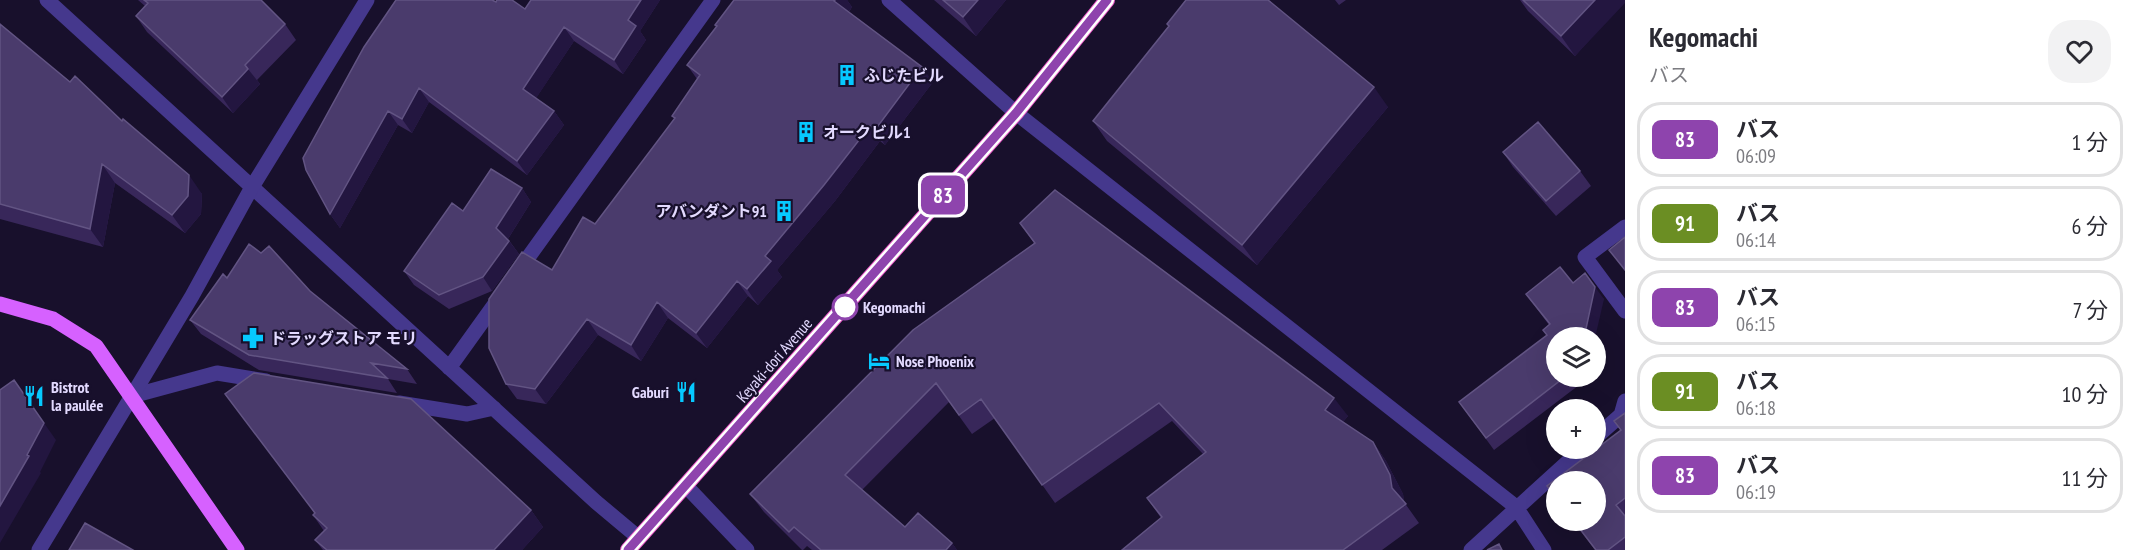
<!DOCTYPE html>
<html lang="ja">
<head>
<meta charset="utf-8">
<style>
	:root { --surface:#fff; --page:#f2f2f3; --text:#2b2b33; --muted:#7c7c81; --line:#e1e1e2 }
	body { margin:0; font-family:"PT Sans Narrow","Noto Sans JP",sans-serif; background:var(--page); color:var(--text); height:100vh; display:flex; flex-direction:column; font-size:22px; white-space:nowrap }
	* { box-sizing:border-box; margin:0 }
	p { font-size:20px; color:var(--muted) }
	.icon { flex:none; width:33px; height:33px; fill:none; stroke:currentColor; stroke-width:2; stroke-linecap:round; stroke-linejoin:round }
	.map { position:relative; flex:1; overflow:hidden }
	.details { display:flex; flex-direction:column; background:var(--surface); width:510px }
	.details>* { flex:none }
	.badge { padding:0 12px; border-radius:9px; font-size:21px; line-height:39px }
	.tools { position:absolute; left:1546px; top:327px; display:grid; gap:12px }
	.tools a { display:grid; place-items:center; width:60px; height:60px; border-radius:50%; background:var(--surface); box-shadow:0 6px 24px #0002; font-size:30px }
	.map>.badge { position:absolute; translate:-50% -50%; box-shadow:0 0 0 3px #fff }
	.round { display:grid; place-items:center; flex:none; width:63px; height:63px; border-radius:24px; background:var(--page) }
	.summary { display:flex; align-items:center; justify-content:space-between; height:102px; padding:0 24px }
	h1 { font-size:28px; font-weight:700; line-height:45px }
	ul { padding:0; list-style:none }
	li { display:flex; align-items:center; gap:18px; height:75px; margin:0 12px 9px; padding:0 12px; border:3px solid var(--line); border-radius:24px }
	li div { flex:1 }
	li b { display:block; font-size:22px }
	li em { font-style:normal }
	li .badge { min-width:66px; font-weight:700; text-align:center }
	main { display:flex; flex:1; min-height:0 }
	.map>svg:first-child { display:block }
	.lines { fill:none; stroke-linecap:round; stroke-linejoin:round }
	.minor { stroke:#45388d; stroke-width:15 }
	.tertiary { stroke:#45388d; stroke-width:15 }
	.primary { stroke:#d661ff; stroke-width:15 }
	.trunk { stroke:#ea5bc9; stroke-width:16 }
	.wall { fill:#38275a }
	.shaded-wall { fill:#231640 }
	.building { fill:#4a3b6c; stroke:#625483; stroke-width:1.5 }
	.line-casing { stroke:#fff; stroke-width:14 }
	.line { stroke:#8e44ad; stroke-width:9 }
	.stop-dot { fill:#fff; stroke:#8e44ad; stroke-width:3 }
	.labels { text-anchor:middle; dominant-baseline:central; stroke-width:4.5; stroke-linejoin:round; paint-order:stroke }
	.poi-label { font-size:16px; font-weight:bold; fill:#e3daff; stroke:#18102c; text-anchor:start }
	.stop-label { font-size:16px; font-weight:bold; fill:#e3daff; stroke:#18102c; text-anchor:start }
	.street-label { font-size:16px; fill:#e3daff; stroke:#18102c }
</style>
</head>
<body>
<main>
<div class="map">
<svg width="1625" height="550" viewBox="0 0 1625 550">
	<rect width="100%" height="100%" fill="#18102c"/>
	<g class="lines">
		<path class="minor" d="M889,0L1016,113L1516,507L1544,550
			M252,187L596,502L639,538
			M1625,227L1585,257L1625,311
			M517,273L713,0
			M449,368L500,297
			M399,403L467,414L494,408
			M1596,437L1621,415L1625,401
			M686,486L747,550
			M39,550L132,396L217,373L266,381
			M1471,550L1583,448"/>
		<path class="tertiary" d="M47,0L252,187
			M132,396L192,296L252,187L367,0"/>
		<path class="primary" d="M0,304L53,319L96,346L237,550"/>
		<path class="trunk" d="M628,550L1016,113L1107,0"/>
	</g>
	<path class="wall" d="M138,0H261L285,24L296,40L257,80L260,84L233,113L147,32L136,16L145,6Z
		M531,0H660L640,31L646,40L623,74L574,41L536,98L554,111L564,125L527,175L429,102L412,133L398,125L340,228L330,214L306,170L525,9Z
		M734,0H847L852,7L849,12L933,82L885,145L880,141L835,201L777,270L782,277L758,305L748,296L707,348L668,318L641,361L598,335L546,404L517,399L506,384L552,270L595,224L674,119L672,116L697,79L687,65L716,27L715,25Z
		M934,0H1006L976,36Z
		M1335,0H1346L1339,5Z
		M1520,0H1625L1575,56L1528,11Z
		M0,24L70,82L122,121L202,194L201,214L185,233L115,183L103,247L0,219Z
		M1167,24L1388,107L1257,265L1107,141L1093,121L1169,27Z
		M1503,152L1580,171L1591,186L1556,216L1513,167Z
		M522,188L531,202L508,239L519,254L492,291L449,309L414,285L404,271L463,211Z
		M1020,223L1348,416L1343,422L1373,442L1386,461L1403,494L1404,502L1419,523L1382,550H1122L1161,518L1147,498L1203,454L1172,421L1055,503L995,418L972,434L949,402L862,490L905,527L952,543L957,550H812L807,546L803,550H802L764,512L750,494L1034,243Z
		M227,278L310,291L407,369L417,384L388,379L397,393L259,370L201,334L190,320Z
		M1573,283L1604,299L1557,376H1586L1584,384L1583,382L1494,450L1459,402L1547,335L1549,325L1526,294Z
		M225,394L531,510L543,527L522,550H323L315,540L324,531L313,515L315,513Z
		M1625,413V550H1595L1572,520H1596L1557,482V500L1547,486L1621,430L1614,421Z"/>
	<path class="shaded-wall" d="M641,0H660L640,31L646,40L623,74L614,60L628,20Z
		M835,0H847L852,7L845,17L834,1Z
		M978,0H1006L976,36L963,17Z
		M1595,0H1625V3L1575,56L1561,36Z
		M564,27L574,41L533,103L523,89Z
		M922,67L933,82L885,145L875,130Z
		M248,69L260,84L233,113L222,97Z
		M1374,87L1388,107L1257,265L1242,245Z
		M419,88L429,102L412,133L402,119Z
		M388,111L398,125L340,228L330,214Z
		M554,111L564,125L527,175L517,161Z
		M870,126L880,141L835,201L777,270L782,277L758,305L747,289L765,256Z
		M102,164L115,183L103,247L90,229Z
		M189,175L202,194L201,214L185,233L172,215Z
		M522,188L531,202L506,242L496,228Z
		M509,241L519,254L492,291L483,277Z
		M737,281L748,296L707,348L696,333Z
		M1595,287L1604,299L1595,338H1584Z
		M657,302L668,318L641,361L631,345Z
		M587,319L598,335L546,404L535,389Z
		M1579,376H1586L1584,384Z
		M1334,398L1348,416L1338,428L1325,410Z
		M44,423L56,440L40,472L41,473L0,543V506Z
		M1373,442L1386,461L1403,494L1405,507L1392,488Z
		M531,510L543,527L522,550H494Z
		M952,543L957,550H946Z"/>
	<path class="building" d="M144,0H261L285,24L245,65L248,69L222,97L136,16L148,3Z
		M396,0H492L496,2L497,0H512L525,9L531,0H641L628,20L636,26L614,60L564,27L523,89L554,111L517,161L419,88L402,119L388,111L330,214L306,170L303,158L364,47Z
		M734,0H835L834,1L922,67L875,130L870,126L824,185L765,256L771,261L747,289L737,281L696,333L657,302L631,345L587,319L535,389L506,384L489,348V299L522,252L552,270L583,217L595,224L675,118L672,116L700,75L687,65L717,26L715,25Z
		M943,0H978L963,17Z
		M1186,0H1268L1374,87L1242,245L1093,121L1169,26L1167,24Z
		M1523,0H1595L1561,36Z
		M0,24L70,82L75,76L122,121L123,119L189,175L188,196L172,215L102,164L90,229L0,204Z
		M1538,122L1580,171L1546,201L1503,152Z
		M491,169L522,188L496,228L509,241L483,277L439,295L404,271L452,203L463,211Z
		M1055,190L1334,398L1325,410L1373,442L1390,475L1392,488L1406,504L1343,550H1122L1162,517L1147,498L1206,452L1159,403L1042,485L981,399L959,415L936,383L845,475L905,527L918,513L952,543L946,550H821L794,527L789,532L750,494L913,330L1035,243L1020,223Z
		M1625,237V270L1609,250Z
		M249,244L261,253L269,246L310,291L407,369L371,363L387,378L249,355L190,320L223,274L227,278Z
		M1560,267L1573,283L1585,273L1595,287L1584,338H1557V376H1566L1486,438L1459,402L1547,335L1543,330L1550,324L1526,294Z
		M254,373L411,399L531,510L494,550H327L315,540L327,528L313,515L315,513L225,394Z
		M14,380L44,423L27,455L29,456L0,506V390Z
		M1625,413V498L1616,505L1625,516V537L1608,550H1596L1573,520H1596V482H1557V499L1547,486L1621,430L1614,421Z
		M85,523L133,550H69Z
		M1499,544L1502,550H1487Z"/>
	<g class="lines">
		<defs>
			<path id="line" d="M628,550L1016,113L1107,0"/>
		</defs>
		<use href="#line" class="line-casing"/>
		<use href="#line" class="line"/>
	</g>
	<defs>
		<symbol id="building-bare" viewBox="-9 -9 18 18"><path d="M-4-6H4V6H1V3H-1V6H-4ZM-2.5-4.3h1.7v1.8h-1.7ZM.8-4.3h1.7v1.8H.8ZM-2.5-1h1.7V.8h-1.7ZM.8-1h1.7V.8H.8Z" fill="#06c9ff" stroke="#18102c" stroke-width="2.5" paint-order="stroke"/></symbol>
		<symbol id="pharmacy-bare" viewBox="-9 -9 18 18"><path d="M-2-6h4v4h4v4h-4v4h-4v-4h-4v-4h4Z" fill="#06c9ff" stroke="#18102c" stroke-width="2.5" paint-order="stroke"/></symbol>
		<symbol id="hotel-bare" viewBox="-9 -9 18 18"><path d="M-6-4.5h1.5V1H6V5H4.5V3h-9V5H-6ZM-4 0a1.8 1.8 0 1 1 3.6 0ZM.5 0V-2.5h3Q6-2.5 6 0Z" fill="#06c9ff" stroke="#18102c" stroke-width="2.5" paint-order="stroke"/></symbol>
		<symbol id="restaurant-bare" viewBox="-9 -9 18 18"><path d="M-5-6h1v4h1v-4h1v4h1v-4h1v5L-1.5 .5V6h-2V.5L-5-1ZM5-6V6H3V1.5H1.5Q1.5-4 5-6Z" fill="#06c9ff" stroke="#18102c" stroke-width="2.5" paint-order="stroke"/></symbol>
	</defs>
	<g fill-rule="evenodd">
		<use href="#building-bare" x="832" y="60" width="30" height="30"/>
		<use href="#building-bare" x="791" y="117" width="30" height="30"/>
		<use href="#building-bare" x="769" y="196" width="30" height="30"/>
		<use href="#pharmacy-bare" x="238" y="323" width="30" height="30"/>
		<use href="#hotel-bare" x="864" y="346" width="30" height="30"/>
		<use href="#restaurant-bare" x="671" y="377" width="30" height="30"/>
		<use href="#restaurant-bare" x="19" y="381" width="30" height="30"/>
	</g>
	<circle class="stop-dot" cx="845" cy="307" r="12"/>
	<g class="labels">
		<g class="poi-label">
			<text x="864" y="75">ふじたビル</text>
			<text x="823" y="132">オークビル1</text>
			<text x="767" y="211" text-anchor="end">アバンダント91</text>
			<text x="270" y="338">ドラッグストア モリ</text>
			<text x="896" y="361">Nose Phoenix</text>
			<text x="51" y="387">Bistrot<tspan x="51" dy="18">la paulée</tspan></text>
			<text x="669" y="392" text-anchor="end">Gaburi</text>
		</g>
		<g class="stop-label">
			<text x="863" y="307">Kegomachi</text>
		</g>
		<g class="street-label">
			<text transform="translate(774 360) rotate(-49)">Keyaki-dori Avenue</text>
		</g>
	</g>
</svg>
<div class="tools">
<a><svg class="icon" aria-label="layers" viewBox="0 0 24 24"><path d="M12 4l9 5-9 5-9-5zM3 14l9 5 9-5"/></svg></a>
<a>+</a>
<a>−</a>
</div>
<b class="badge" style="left:943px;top:195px;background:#8e44ad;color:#fff">83</b>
</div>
<section class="details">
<div class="summary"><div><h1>Kegomachi</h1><p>バス</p></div><a class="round"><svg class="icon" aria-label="heart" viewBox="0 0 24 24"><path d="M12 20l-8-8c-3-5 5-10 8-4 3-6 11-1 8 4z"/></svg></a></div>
<ul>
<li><span class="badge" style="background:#8e44ad;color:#fff">83</span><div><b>バス</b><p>06:09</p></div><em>1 分</em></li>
<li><span class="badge" style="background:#6b8e23;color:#fff">91</span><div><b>バス</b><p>06:14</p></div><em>6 分</em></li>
<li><span class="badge" style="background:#8e44ad;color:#fff">83</span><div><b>バス</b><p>06:15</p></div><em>7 分</em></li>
<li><span class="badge" style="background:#6b8e23;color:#fff">91</span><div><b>バス</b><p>06:18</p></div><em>10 分</em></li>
<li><span class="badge" style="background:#8e44ad;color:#fff">83</span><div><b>バス</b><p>06:19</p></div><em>11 分</em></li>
</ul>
</section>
</main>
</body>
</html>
